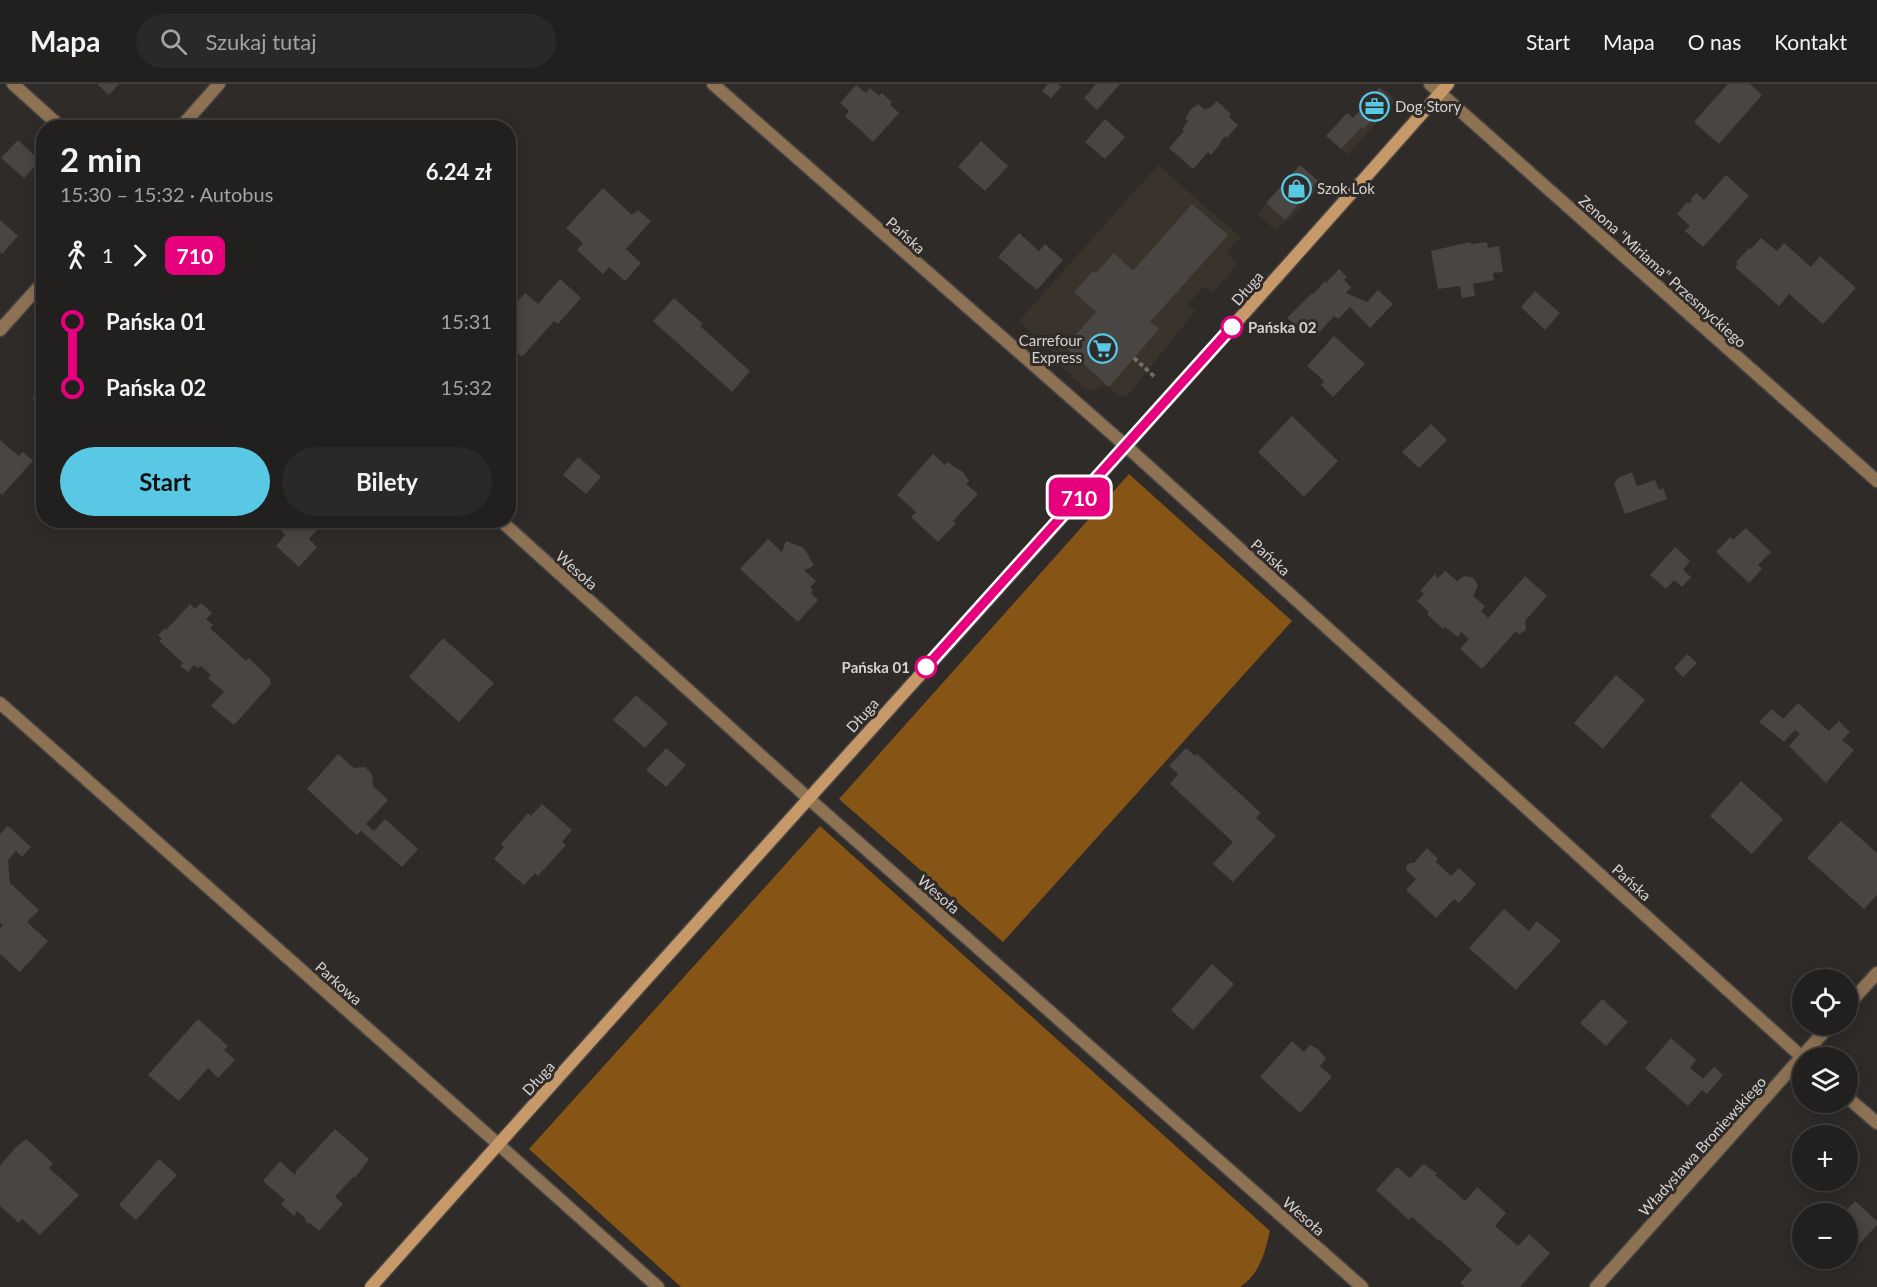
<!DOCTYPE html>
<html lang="pl">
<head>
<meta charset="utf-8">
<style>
	:root { --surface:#22201f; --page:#2a2828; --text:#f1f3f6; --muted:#a2a3a4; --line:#3f3e3d; --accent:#59c8e4 }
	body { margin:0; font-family:Lato,sans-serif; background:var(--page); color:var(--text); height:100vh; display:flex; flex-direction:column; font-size:22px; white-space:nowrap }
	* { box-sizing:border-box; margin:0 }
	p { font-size:20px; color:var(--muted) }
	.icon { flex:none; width:33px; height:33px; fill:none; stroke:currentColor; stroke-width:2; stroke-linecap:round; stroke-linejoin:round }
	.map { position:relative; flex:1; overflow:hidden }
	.sheet { position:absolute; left:36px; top:36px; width:480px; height:408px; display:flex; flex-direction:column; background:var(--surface); border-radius:24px; box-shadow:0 3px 15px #0003,0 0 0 2px var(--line) }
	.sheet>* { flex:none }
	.badge { padding:0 12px; border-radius:9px; font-size:21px; line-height:39px }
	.buttons { position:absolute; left:1792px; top:885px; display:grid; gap:12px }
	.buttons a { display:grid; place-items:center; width:66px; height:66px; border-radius:50%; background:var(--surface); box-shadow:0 3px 15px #0003,0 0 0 2px var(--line); font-size:30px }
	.map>.badge { position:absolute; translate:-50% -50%; box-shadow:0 0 0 3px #fff }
	.legs { display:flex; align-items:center; gap:9px; height:66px; padding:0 24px; font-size:20px }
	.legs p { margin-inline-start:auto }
	.summary { display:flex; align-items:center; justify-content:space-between; height:102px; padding:0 24px }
	h1 { font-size:33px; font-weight:700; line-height:45px }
	.button { display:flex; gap:12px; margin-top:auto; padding:12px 24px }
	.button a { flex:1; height:69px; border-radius:36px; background:var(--accent); color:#111; font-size:24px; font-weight:700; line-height:69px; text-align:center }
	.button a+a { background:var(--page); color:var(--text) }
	ul { padding:0 24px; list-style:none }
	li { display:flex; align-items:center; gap:21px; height:66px; font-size:22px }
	li i { display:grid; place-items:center; width:9px; height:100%; margin:0 8px; background:currentColor }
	li i::after { content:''; width:15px; height:15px; margin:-8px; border:4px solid; border-radius:50%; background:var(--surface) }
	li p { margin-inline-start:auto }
	li:first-child i { background:linear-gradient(#0000 50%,currentColor 0) }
	li:last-child i { background:linear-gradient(currentColor 50%,#0000 0) }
	header { display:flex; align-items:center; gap:36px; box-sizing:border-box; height:84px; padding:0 30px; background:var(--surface); border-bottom:2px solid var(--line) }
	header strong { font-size:28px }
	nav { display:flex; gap:33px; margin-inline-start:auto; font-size:21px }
	.search { width:420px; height:54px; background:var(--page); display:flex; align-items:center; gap:15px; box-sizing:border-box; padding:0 21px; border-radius:33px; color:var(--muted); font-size:22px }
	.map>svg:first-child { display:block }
	.built { fill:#3a332c }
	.forest { fill:#865516 }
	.building { fill:#494542 }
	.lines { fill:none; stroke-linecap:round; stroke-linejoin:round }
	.lane-casing { stroke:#494644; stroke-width:15 }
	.street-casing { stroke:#494644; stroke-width:15 }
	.secondary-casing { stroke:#494644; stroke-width:15 }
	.path { stroke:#706e6c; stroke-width:4; stroke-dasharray:4.5 3; stroke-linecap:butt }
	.lane { stroke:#8e7254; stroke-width:12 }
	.street { stroke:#8e7254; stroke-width:12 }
	.secondary { stroke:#c79969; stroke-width:12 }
	.line-1-casing { stroke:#fff; stroke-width:14 }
	.line-1 { stroke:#e6007e; stroke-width:9 }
	.stop-1-dot { fill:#fff; stroke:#e6007e; stroke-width:3 }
	.labels { text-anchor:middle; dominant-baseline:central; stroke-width:6; stroke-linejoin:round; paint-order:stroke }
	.poi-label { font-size:15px; fill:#d5d3d1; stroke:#2e2b29; text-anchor:start }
	.street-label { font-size:15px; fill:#d5d3d1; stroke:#2e2b29 }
	.stop-label { font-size:15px; font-weight:bold; fill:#d5d3d1; stroke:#2e2b29; text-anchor:start }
</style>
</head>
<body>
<header>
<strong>Mapa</strong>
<div class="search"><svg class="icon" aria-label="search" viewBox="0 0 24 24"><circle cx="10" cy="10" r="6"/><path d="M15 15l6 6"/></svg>Szukaj tutaj</div>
<nav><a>Start</a><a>Mapa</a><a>O nas</a><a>Kontakt</a></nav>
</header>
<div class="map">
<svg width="1877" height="1203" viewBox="0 0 1877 1203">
	<rect width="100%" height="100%" fill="#2e2b29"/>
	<path class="built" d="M1381,2L1396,16L1348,71L1326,52L1347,29L1353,34Z
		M1158,81L1241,154L1226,169L1238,180L1212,209L1205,202L1188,220L1195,227L1128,311L1119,313L1107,301L1088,307L1053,274L1054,269L1019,237Z
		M1300,81L1322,100L1296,130L1275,146L1257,130Z"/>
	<path class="forest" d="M1129,390L1292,537L1003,858L839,715Z
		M820,742L1270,1147C1265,1168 1260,1190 1240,1203H681L529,1065Z"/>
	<path class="building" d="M97,0H119L109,11Z
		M1048,0H1058L1061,3L1051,14L1042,7Z
		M1096,0H1120L1097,26L1084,14Z
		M1728,0H1750L1762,11L1719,60L1694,38Z
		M856,1L866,9L870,4L879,12L882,9L892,18L890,21L899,29L873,58L845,32L849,27L840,19Z
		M1379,4L1391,15L1364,45L1362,43L1341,65L1326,52L1347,29L1353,34Z
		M1217,17L1231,30L1229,33L1238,41L1227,54L1225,52L1220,58L1221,59L1211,71L1208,68L1193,85L1169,64L1184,47L1182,45L1188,37L1185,35L1191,25L1198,20L1204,25L1210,24Z
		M1105,35L1125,53L1105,75L1085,58Z
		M18,56L40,77L24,94L1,74Z
		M981,57L1008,82L985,107L958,83Z
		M1300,81L1318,97L1285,136L1266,119Z
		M1726,91L1749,112L1703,163L1685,147L1690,142L1677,130L1687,118L1689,120L1692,117L1691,115L1696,109L1704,116Z
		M603,104L632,131L638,126L651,137L626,165L641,179L625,197L609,183L603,190L577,166L583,159L566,144Z
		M1192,120L1228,151L1150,238L1159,245L1109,303L1065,263L1096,228L1074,208L1093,187L1096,189L1114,169L1133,187Z
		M0,136L18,152L2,170L0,168Z
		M1019,149L1039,167L1045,160L1063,176L1037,206L998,173Z
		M1761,154L1777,167L1784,159L1811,183L1820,172L1856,204L1823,240L1789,210L1779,222L1735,183L1738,180L1736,178L1749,164L1751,165Z
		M1470,158L1471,160L1487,158L1488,164L1499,162L1503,188L1493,189L1494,196L1473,200L1475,212L1462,214L1460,202L1438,205L1431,167Z
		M1339,185L1347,193L1344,196L1351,203L1346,209L1367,218L1378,206L1393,220L1370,244L1350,223L1338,235L1334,232L1317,251L1309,243L1304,248L1287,234L1311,210L1312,211L1325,197L1326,199Z
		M560,195L581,214L558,240L554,237L522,273L508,261V228L525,209L538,220Z
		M1535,207L1560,229L1545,246L1521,223Z
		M674,214L703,240L700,242L750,287L732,308L653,237Z
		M1334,252L1365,280L1333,313L1321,301L1324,297L1307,282Z
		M44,301V325L32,314Z
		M1292,332L1338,377L1304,413L1258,368Z
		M1431,340L1447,356L1419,384L1402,368Z
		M0,356L19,372L23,368L33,377L2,411L0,409Z
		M933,370L945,381L947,378L963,388L969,397L966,400L978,410L953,437L956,439L938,458L911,433L916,428L897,411Z
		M578,373L601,393L586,410L563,391Z
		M1632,388L1637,402L1655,396L1659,406L1663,404L1667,415L1625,430L1614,400L1618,394Z
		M272,436H326L309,455L317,463L299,483L276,462L285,451Z
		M1746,444L1771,468L1758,481L1762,485L1749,499L1716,468L1730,453L1733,456Z
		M768,455L782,468L786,457L802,463L806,467L814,482L804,486L816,497L810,503L813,506L811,509L818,516L798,538L740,485Z
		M1675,463L1690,477L1683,486L1691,493L1682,503L1674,496L1666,505L1650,491Z
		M1445,487L1457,497L1464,492L1474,494L1478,502L1473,512L1485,522L1481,527L1488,534L1525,492L1547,512L1525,537L1526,546L1520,550L1515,548L1482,585L1460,565L1469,555L1461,548L1458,553L1445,543L1443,545L1427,530L1429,528L1417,517L1424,510L1420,507L1435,490L1438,494Z
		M201,519L212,529L206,535L213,541L210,544L246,577L249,574L270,595L271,600L234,641L211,622L224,608L208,594L211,591L201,582L198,584L194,581L188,588L180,582L183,579L159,557L162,555L158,551L165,544L166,546L190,520L195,525Z
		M443,554L494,599L459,638L409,593Z
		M1687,570L1697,579L1683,593L1674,584Z
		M1616,591L1645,616L1603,665L1574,639Z
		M636,611L668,639L645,664L613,636Z
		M1798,619L1829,647L1839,637L1850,648L1842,656L1854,666L1826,699L1789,662L1800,650L1795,646L1784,658L1759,638L1772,625L1783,635Z
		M666,664L686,681L666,703L646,686Z
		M1186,664L1195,672L1197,670L1261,729L1256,734L1276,752L1233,798L1213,780L1233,758L1170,700L1178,690L1169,682Z
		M338,670L354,684L365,683L372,690L373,702L388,716L366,740L374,747L385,735L418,765L402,783L361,747L357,751L307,705Z
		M1741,697L1783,735L1752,770L1710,732Z
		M542,720L572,746L562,758L566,761L538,792L535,789L524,801L494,775L504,763L501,760L528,729L531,732Z
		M1841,737L1877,769V811L1864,825L1807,774Z
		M8,742L31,763L22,773L16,767L8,776L10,799L39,826L27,838L48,857L20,888L0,870V844L3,841L0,839V750Z
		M1427,764L1438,775L1436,778L1451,792L1459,784L1476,800L1459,819L1454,815L1436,834L1406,806L1416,795L1406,786L1407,781L1410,779H1414Z
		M1504,825L1529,847L1537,837L1561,857L1516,906L1469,864Z
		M1212,880L1234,900L1193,946L1171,926Z
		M1602,915L1628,938L1606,962L1580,939Z
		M198,935L228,962L224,966L235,976L218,994L208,984L179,1017L148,991Z
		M1671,954L1696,976L1690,984L1703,995L1714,983L1723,991L1707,1010L1702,1006L1688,1022L1645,984Z
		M1292,957L1304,968L1310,961L1318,965L1326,975L1320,982L1332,993L1300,1029L1260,993Z
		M335,1045L369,1075L355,1094L353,1093L335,1113L343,1120L319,1147L310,1139L309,1140L305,1137L306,1135L297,1127L294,1132L281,1120L285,1116L263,1097L280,1077L295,1091L296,1087Z
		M26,1055L53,1079L49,1084L79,1111L40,1151L22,1135L19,1139L0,1122V1082L14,1065Z
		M159,1075L177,1091L136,1136L119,1121Z
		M1423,1080L1437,1089L1435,1091L1465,1117L1477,1103L1506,1129L1495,1142L1518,1162L1529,1150L1550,1169L1520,1203H1465L1460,1199L1472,1186L1440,1156L1439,1157L1412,1133L1409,1136L1376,1106L1397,1083L1410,1094Z
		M1855,1117L1877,1137V1141L1848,1172V1130H1843Z"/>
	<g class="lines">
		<defs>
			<path id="lane" d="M498,1060L658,1203"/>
			<path id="street" d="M13,0L62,44
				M713,0L1126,362L1803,974
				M1430,0L1877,397
				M180,44L219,0
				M0,246L44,197
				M500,436L808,714L1362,1203
				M0,619L498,1060
				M1848,921L1877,889
				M1848,1014L1877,1039
				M1596,1203L1831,940"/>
			<path id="secondary" d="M371,1203C728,801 1092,404 1448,0"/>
		</defs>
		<use href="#lane" class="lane-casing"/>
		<use href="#street" class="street-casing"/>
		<use href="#secondary" class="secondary-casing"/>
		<path class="path" d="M1134,274L1156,294"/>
		<use href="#lane" class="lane"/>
		<use href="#street" class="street"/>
		<use href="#secondary" class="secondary"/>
	</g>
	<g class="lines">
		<defs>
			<path id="line-1" d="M926,583L1232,243"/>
		</defs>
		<use href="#line-1" class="line-1-casing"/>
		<use href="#line-1" class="line-1"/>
	</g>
	<defs>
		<symbol id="office-ring" viewBox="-11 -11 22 22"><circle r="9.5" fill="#2e2b29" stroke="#59c8e4" stroke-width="1.5"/><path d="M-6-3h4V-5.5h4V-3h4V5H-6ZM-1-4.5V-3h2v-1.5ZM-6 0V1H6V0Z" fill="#59c8e4"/></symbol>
		<symbol id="shop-ring" viewBox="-11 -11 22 22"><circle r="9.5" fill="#2e2b29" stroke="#59c8e4" stroke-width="1.5"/><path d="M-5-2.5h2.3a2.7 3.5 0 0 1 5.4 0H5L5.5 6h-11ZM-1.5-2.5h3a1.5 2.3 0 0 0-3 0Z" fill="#59c8e4"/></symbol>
		<symbol id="supermarket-ring" viewBox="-11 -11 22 22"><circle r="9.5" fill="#2e2b29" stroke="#59c8e4" stroke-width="1.5"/><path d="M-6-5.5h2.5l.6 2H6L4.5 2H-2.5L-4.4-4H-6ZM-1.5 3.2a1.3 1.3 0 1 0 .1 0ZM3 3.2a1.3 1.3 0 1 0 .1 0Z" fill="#59c8e4"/></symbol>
	</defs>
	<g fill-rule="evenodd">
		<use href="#office-ring" x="1358" y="6" width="33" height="33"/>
		<use href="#shop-ring" x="1280" y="88" width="33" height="33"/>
		<use href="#supermarket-ring" x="1086" y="248" width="33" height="33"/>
	</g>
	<g class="stop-1-dot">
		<circle cx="1232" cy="243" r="10"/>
		<circle cx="926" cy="583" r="10"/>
	</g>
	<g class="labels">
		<g class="poi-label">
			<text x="1395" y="22">Dog Story</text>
			<text x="1317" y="104">Szok Lok</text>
			<text x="1082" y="256" text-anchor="end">Carrefour<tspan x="1082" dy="17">Express</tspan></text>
		</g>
		<g class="street-label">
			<text transform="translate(906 151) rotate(42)">Pańska</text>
			<text transform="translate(1663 187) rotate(42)">Zenona "Miriama" Przesmyckiego</text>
			<text transform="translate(1247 204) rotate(-49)">Długa</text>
			<text transform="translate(1271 473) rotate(42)">Pańska</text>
			<text transform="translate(577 486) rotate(42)">Wesoła</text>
			<text transform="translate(862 631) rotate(-48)">Długa</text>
			<text transform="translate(1632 798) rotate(42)">Pańska</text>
			<text transform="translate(939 810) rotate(41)">Wesoła</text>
			<text transform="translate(339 899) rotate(42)">Parkowa</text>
			<text transform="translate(538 994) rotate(-48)">Długa</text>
			<text transform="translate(1702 1062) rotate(-48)">Władysława Broniewskiego</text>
			<text transform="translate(1304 1132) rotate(41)">Wesoła</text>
		</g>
		<g class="stop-label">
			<text x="1248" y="243">Pańska 02</text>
			<text x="910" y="583" text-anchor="end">Pańska 01</text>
		</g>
	</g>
</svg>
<div class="buttons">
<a><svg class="icon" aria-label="locate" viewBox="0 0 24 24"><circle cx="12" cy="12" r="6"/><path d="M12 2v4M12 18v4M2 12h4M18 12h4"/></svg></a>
<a><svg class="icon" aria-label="layers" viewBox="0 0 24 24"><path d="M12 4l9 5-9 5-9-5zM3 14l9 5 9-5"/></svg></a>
<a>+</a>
<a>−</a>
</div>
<b class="badge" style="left:1079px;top:413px;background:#e6007e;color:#fff">710</b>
<section class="sheet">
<div class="summary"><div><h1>2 min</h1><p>15:30 – 15:32 · Autobus</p></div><b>6.24 zł</b></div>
<div class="legs"><svg class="icon" aria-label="walk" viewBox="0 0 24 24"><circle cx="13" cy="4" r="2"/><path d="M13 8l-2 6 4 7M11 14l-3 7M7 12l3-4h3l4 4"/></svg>1<svg class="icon" aria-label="forward" viewBox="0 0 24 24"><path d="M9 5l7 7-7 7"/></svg><b class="badge" style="background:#e6007e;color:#fff">710</b></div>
<ul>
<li><i style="color:#e6007e"></i><b>Pańska 01</b><p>15:31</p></li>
<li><i style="color:#e6007e"></i><b>Pańska 02</b><p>15:32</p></li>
</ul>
<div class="button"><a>Start</a><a>Bilety</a></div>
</section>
</div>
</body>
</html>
